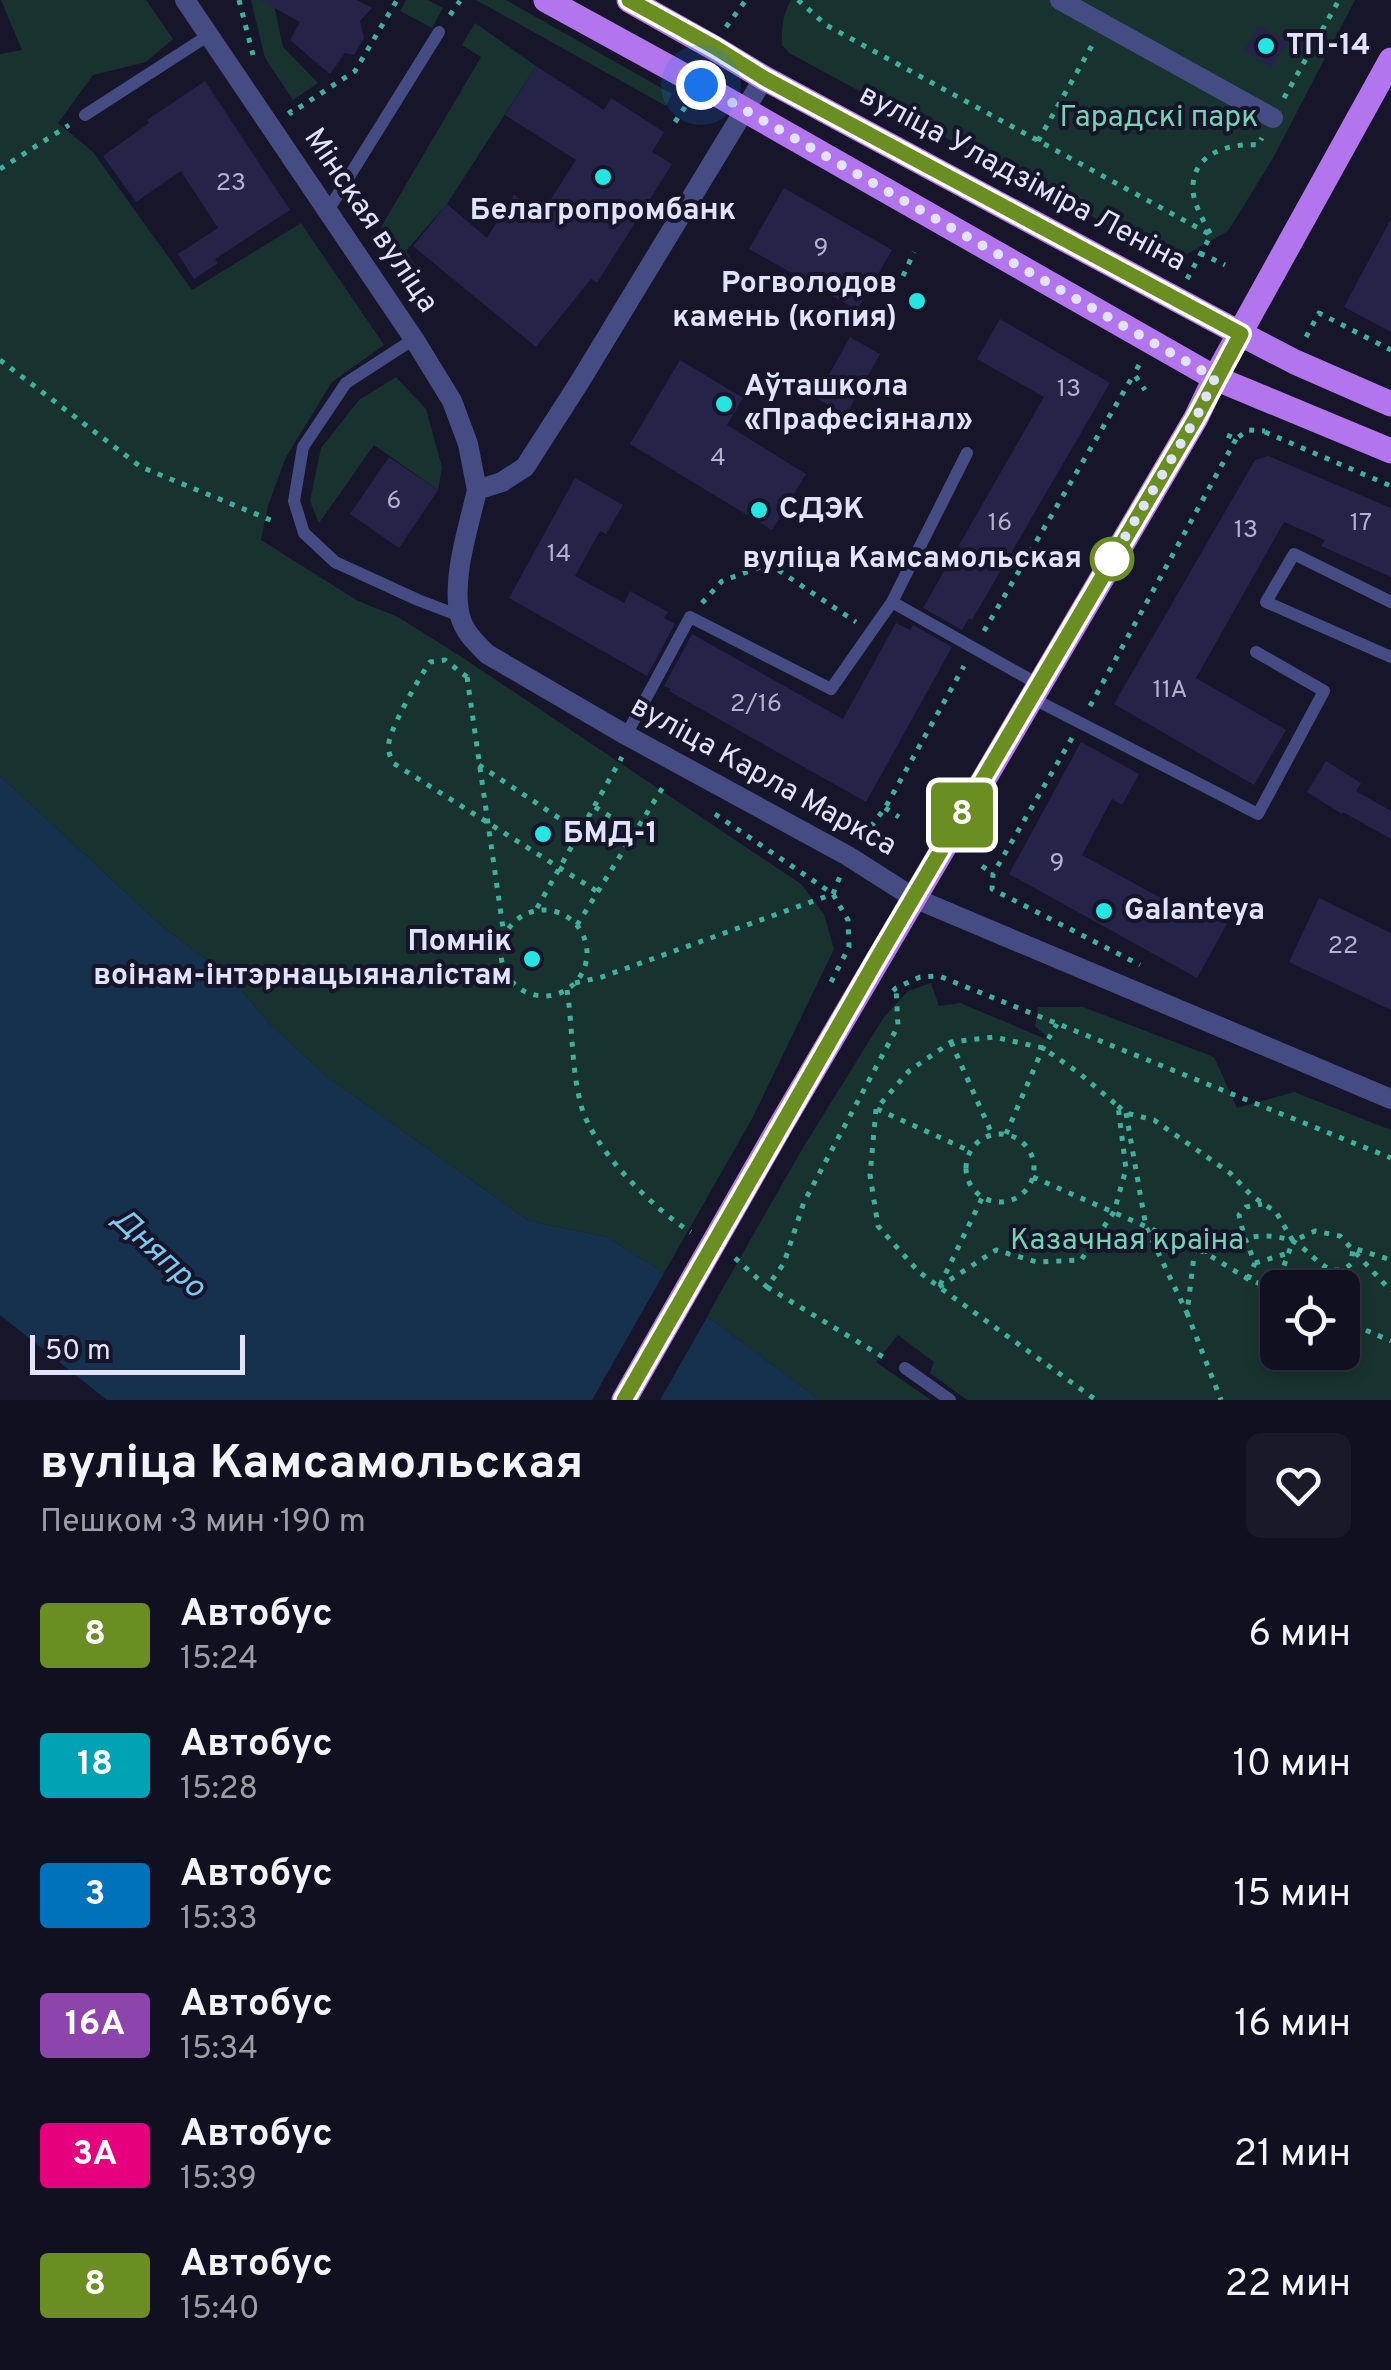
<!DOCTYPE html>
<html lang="ru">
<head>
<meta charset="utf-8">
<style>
	:root { --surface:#101020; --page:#191929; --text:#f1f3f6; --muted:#9c9da5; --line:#30303e }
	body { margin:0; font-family:Overpass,sans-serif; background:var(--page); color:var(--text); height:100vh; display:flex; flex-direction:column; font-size:38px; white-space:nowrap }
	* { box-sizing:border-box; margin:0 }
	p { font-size:32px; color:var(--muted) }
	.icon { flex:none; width:55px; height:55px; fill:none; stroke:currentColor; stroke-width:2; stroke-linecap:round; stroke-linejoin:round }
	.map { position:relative; height:1400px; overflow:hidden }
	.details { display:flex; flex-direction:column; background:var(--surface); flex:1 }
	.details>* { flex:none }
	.badge { padding:0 20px; border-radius:8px; font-size:35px; line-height:65px }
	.buttons { position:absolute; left:1260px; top:1270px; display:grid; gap:20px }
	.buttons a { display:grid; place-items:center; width:100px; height:100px; border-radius:15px; background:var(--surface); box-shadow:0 5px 15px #0003,0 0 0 2px var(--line); font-size:50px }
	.scale { position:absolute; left:30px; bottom:25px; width:215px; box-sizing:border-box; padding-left:10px; border:5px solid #e1e2fb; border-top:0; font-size:28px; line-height:35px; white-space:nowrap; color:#e1e2fb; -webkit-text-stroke:8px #16152a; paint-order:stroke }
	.you { position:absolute; width:50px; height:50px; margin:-25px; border:8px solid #fff; border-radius:50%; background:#1a73e8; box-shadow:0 0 0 15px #1a73e833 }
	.map>.badge { position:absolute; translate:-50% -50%; box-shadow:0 0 0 5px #fff }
	.round { display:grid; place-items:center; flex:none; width:105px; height:105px; border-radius:15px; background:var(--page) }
	.summary { display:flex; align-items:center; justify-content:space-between; height:170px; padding:0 40px }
	h1 { font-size:48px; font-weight:700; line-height:75px }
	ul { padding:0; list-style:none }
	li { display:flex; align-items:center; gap:30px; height:130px; padding:0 40px }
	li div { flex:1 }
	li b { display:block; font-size:38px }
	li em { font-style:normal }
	li .badge { min-width:110px; font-weight:700; text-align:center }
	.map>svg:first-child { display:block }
	.green { fill:#18332f; fill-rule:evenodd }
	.water { fill:#16314d }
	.pier { fill:#16152a }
	.building { fill:#262349 }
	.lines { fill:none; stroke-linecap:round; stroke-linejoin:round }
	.path { stroke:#40b09c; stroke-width:5; stroke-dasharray:5 8; stroke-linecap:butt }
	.service { stroke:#454b83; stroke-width:12 }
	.pedestrian { stroke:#454b83; stroke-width:20 }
	.tertiary { stroke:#454b83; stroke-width:20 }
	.primary { stroke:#b375ee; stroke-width:25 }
	.primary-bridge { stroke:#b375ee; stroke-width:25 }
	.line-casing { stroke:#fff; stroke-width:22 }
	.line { stroke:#6b8e23; stroke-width:15 }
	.walk { stroke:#e1e2fb; stroke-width:10; stroke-dasharray:0 18 }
	.poi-dot { fill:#24e5e1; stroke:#16152a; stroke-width:4 }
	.stop-dot { fill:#fff; stroke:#6b8e23; stroke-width:5 }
	.labels { text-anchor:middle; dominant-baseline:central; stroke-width:8; stroke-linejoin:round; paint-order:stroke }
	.number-label { font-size:25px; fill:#b2b2ce }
	.poi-label { font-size:30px; font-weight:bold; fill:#e1e2fb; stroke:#16152a; text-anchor:start }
	.park-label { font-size:30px; fill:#74d4b1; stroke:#16152a }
	.street-label { font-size:30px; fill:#e1e2fb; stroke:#16152a }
	.stop-label { font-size:30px; font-weight:bold; fill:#e1e2fb; stroke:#16152a; text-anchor:end }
	.water-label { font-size:32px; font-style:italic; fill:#7cc8ef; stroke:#16152a }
</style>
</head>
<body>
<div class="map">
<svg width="1391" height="1400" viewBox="0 0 1391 1400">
	<rect width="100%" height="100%" fill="#16152a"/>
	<path class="green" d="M1,0H146L173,39L146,62L93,75L58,123L93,152L192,290L301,223L384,345L332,382L286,457L268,506L261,540L358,601L398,617L457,654L801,884L824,914L834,949L753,1117L664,1273L607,1237L529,1221L326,1076L268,1022L231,978L163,927L0,776V54L22,50Z
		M251,0H273L283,47L318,83L293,100L265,58Z
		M406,0H428L443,8L432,28L400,11Z
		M476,0H506L672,94L666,106Z
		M791,0H1355L1272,160L1228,231L1175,261L789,53L782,45C781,30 783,14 791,0Z
		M475,23L536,66L447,204L406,251L423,279L414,286L381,227L481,57L462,45Z
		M396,377L426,409L442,467L438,490L374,445L319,523L310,501L321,448L359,400Z
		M931,983L939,1006L960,1003L1053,1042L1035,1026L1038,1007H1083L1214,1057L1237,1108L1294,1092L1391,1130V1400H967L930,1373L934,1362L898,1335L876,1362L931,1400H820L707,1316L804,1146L884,1017L908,991ZM1278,1288H1342V1352H1278Z"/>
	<path class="water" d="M0,776L163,927L231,978L268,1022L326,1076L529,1221L607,1237L664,1273L707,1316L820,1400H107L0,1315Z"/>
	<path class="pier" d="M667,1268L710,1312L660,1400H592Z"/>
	<path class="building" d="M260,0H357L372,8L360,21L364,38L354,55L345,53L330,74L290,40L300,22Z
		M1258,25L1288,42L1272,67L1244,51Z
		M536,66L604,110L611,98L664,132L652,152L672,164L597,283L591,279L536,347L413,246L447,204L487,238L514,195L542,213L576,160L505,115Z
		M205,81L290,210L215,259L218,263L194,279L178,254L218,228L181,171L136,202L103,156L149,123L147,120Z
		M784,188L892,250L857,310L749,249Z
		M1391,219V332L1344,307Z
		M1000,319L1110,383L972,620L969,618L962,630L923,608L1044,397L977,359Z
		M850,337L880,354L846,415L816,398Z
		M680,360L743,398L727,425L806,474L772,530L630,444Z
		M1268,456L1391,508V577L1321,546L1325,540L1284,522L1196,678L1286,730L1254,785L1114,704L1255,460Z
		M389,457L438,490L399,548L350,514Z
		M575,478L623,505L606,534L600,531L575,576L624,603L630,591L668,612L664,618L675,624L647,676L509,598Z
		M896,623L910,630L913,625L952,647L866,802L669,691L671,689L664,686L692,634L843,719Z
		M1081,742L1139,774L1122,805L1112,799L1082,855L1192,915L1196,907L1227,924L1197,978L1009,874Z
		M1326,761L1361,783L1356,791L1391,811V839L1343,812L1342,814L1307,792Z
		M1319,898L1391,933V1010L1289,962Z"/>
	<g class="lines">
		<path class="path" d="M239,0L253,55
			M798,0L826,25L1211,235
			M450,15L460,1
			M726,27L746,0
			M1284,98L1339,0
			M289,110L291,113L355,71L397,0
			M675,122L687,104
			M1038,141L1094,42
			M0,169L69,125
			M1200,253L1225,265
			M903,276L914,252
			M1187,279L1211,235C1204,222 1193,203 1193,189C1192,153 1229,143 1258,145L1262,138
			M1306,337L1319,313L1391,350
			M0,360L141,467L278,523
			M1139,365L1134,374L1145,390
			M1265,432L1391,486
			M1227,435L1236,439L1248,430L1265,431
			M702,603L722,581L769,564L856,622
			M984,631L1134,374
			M467,677L445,660L430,662C420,676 394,722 390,738C387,747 389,755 393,763L598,892
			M467,677L504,935
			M1090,706L1236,439
			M1072,738L993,874L992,889L1140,965
			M479,765L580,832
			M595,807L635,832
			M885,808L899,817
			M715,814L833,894L848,920L849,947L831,982
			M863,837L885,808L964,666
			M982,866L993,874
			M537,908L622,757
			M501 953a43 43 0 1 1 86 0a43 43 0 1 1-86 0Z
			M577,925L665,784
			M575,983L602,977L833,894L840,876
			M567,990C573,1028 571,1068 581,1105C592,1148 653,1209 691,1232
			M893,991L896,988L920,977L939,976L1391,1158
			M951,1042L992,1134
			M1118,1106L1126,1113L1154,1120L1230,1173L1252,1196L1276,1212L1293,1241L1315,1231L1340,1236L1391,1291
			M877,1109L970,1151
			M1126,1113L1146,1227L1187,1313
			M966 1168a34 34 0 1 1 68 0a34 34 0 1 1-68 0Z
			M1006,1134L1043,1048L1057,1024
			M1033,1177L1204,1252L1248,1279L1278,1291
			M1195,1248L1187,1313L1221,1400
			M1204,1252C1233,1241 1258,1230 1290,1240C1310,1247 1328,1285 1351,1264L1353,1248L1391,1260
			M735,1258L767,1287L784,1263L804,1202L898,1026L896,988
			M1255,1263L1289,1253
			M1324,1268L1335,1288
			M1248,1279L1255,1263L1244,1236L1239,1215L1246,1207L1262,1204
			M940,1285L982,1198
			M767,1287L888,1360
			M939,1287L996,1250L1037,1262L1081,1260L1114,1212L1126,1169L1118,1106L1079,1073L1043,1048L994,1037L951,1042L909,1071L876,1109L870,1175L878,1226L918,1271L939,1287L1096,1400
			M1275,1290L1293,1241
			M1342,1320L1391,1341"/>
		<path class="service" d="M85,115L209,35
			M327,212L439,32
			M414,339L346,383L303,447L294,501L304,533L335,562L418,600L460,616
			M892,602L967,453
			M1391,602L1294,554L1266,602L1391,657
			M1030,697L1258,814L1324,691L1256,652
			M626,735L690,617L831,689L892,602L1038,684
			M905,1368L950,1400"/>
		<path class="pedestrian" d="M1060,0L1273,118"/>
		<path class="tertiary" d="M185,0L414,339L452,401L468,444L477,490
			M764,78L579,383L525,467L502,482L477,490C469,526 451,579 460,616C464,632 476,643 487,654L626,735L848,856L914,898L1391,1099"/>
		<path class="primary" d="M546,0L701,85L1215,378L1391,451
			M629,0L716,49L764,78L1241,334L1295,362L1391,404
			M778,1130L1196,418L1215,378L1391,60"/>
		<path class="primary-bridge" d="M624,1400L778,1130"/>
	</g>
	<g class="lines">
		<defs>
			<path id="line" d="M624,1400L877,959L1196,418L1241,334L764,78L716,48L629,0"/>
		</defs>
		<use href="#line" class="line-casing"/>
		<use href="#line" class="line"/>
		<path class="walk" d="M701,85L1215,378L1196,418L1112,559"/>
	</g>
	<g class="poi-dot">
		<circle cx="1266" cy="46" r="10"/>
		<circle cx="603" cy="177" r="10"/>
		<circle cx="917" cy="301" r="10"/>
		<circle cx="724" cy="404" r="10"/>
		<circle cx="759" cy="510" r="10"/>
		<circle cx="543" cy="834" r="10"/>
		<circle cx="1104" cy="911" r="10"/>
		<circle cx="532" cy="959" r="10"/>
	</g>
	<circle class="stop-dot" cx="1112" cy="559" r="20"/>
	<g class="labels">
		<g class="number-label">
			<text x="231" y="184">23</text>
			<text x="821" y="249">9</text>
			<text x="1069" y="390">13</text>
			<text x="718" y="459">4</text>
			<text x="394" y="502">6</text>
			<text x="1000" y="524">16</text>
			<text x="1361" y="524">17</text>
			<text x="1246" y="531">13</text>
			<text x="559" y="555">14</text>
			<text x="1170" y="691">11А</text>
			<text x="756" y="705">2/16</text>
			<text x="1057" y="864">9</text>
			<text x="1343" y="947">22</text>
		</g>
		<g class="poi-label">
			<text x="1286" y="46">ТП-14</text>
			<text x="603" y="211" text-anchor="middle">Белагропромбанк</text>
			<text x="897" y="284" text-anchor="end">Рогволодов<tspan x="897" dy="34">камень (копия)</tspan></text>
			<text x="744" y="387">Аўташкола<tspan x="744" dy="34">«Прафесіянал»</tspan></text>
			<text x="779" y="510">СДЭК</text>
			<text x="563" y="834">БМД-1</text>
			<text x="1124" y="911">Galanteya</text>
			<text x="512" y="942" text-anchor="end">Помнік<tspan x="512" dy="34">воінам-інтэрнацыяналістам</tspan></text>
		</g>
		<g class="park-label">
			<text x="1159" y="118">Гарадскі парк</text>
			<text x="1127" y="1241">Казачная краіна</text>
		</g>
		<g class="street-label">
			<text transform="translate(1022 179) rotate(28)">вуліца Уладзіміра Леніна</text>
			<text transform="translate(370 221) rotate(56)">Мінская вуліца</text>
			<text transform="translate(763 777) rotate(29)">вуліца Карла Маркса</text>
		</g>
		<g class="stop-label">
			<text x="1082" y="559">вуліца Камсамольская</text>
		</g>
		<g class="water-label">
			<text transform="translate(158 1254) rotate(43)">Дняпро</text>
		</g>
	</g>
</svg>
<div class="buttons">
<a><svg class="icon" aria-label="locate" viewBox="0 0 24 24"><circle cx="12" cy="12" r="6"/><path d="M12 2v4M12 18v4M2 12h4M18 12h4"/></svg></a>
</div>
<div class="scale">50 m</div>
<div class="you" style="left:701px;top:85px"></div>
<b class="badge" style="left:962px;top:815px;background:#6b8e23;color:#fff">8</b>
</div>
<section class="details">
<div class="summary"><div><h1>вуліца Камсамольская</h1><p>Пешком · 3 мин · 190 m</p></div><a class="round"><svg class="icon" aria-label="heart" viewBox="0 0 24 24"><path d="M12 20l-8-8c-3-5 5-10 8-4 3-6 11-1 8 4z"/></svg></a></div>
<ul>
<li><span class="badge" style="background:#6b8e23;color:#fff">8</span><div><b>Автобус</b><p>15:24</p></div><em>6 мин</em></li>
<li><span class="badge" style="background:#00a3b4;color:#fff">18</span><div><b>Автобус</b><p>15:28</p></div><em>10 мин</em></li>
<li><span class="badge" style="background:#0072bc;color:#fff">3</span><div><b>Автобус</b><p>15:33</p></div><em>15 мин</em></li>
<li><span class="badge" style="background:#8e44ad;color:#fff">16А</span><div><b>Автобус</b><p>15:34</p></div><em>16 мин</em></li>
<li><span class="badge" style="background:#e6007e;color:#fff">3А</span><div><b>Автобус</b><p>15:39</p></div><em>21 мин</em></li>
<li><span class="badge" style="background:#6b8e23;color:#fff">8</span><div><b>Автобус</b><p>15:40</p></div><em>22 мин</em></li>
</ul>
</section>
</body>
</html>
